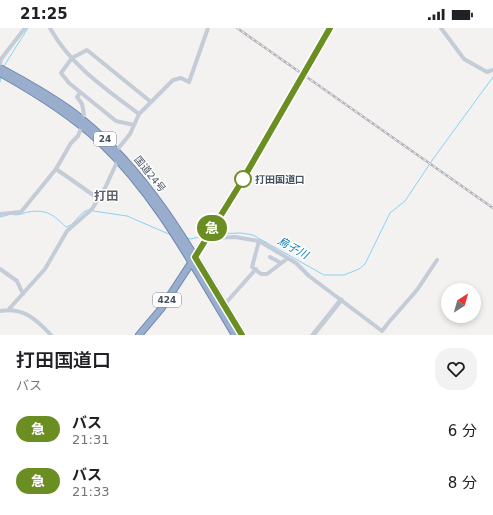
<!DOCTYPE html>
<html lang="ja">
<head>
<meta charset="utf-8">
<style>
	:root { --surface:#fff; --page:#f2f2f2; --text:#202124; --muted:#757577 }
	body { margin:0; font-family:"DejaVu Sans","Noto Sans JP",sans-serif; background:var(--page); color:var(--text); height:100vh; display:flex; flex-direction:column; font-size:15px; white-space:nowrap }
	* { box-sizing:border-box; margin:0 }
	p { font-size:13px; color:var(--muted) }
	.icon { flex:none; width:22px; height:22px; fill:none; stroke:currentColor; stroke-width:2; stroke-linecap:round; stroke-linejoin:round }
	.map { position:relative; height:307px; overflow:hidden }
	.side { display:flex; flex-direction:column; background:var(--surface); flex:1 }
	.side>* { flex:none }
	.badge { padding:0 8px; border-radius:13px; font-size:14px; line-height:26px }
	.needle { width:26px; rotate:37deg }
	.controls { position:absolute; left:441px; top:255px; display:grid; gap:8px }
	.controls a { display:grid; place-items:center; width:40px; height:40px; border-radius:50%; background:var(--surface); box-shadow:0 2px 6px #0003; font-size:20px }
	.map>.badge { position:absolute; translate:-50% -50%; box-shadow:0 0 0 2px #fff }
	.round { display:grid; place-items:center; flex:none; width:42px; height:42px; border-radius:16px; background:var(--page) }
	.overview { display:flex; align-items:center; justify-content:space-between; height:68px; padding:0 16px }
	h1 { font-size:19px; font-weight:600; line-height:30px }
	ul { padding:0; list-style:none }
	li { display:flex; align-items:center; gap:12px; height:52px; padding:0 16px }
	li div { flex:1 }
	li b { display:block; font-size:15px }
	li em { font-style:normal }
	li .badge { min-width:44px; font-weight:700; text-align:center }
	.status { display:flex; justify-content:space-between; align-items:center; height:28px; padding:0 20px; background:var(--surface); direction:ltr }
	.status svg { height:11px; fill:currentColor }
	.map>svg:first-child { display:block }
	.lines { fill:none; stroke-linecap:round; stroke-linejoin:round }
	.stream { stroke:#85d3f6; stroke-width:1 }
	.trunk-casing { stroke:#6f88b1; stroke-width:8 }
	.minor { stroke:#c4ccd7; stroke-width:4 }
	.tertiary { stroke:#c4ccd7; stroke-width:5 }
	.primary { stroke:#aebdd2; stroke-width:6 }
	.trunk { stroke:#99adcc; stroke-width:6 }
	.rail-casing { stroke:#b3b5bc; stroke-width:2.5 }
	.rail { stroke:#fff; stroke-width:1; stroke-dasharray:3; stroke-linecap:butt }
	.primary-bridge { stroke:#aebdd2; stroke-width:6 }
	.line-casing { stroke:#fff; stroke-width:9 }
	.line { stroke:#6b8e23; stroke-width:6 }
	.stop-dot { fill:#fff; stroke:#6b8e23; stroke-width:2 }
	.labels { text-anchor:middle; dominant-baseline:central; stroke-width:3; stroke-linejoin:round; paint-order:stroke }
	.shield { fill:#fff; stroke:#7e8690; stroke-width:1 }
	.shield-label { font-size:9px; font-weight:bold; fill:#475261 }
	.street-label { font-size:10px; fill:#475261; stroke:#fff }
	.stop-label { font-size:10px; font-weight:bold; fill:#475261; stroke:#fff; text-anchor:start }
	.water-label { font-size:11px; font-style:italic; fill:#017bb2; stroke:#fff }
	.quarter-label { font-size:12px; font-weight:bold; fill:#5d6067; stroke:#fff }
</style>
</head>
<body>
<div class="status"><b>21:25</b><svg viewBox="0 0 49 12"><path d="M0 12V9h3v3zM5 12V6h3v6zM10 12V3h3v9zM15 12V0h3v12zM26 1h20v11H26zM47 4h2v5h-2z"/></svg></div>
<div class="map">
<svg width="493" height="307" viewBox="0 0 493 307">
	<rect width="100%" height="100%" fill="#f4f1f1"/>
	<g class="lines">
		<path class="stream" d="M4,38L28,0
			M0,54L1,49
			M93,183L127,188L171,207
			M15,187C20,187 23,185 28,184C48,181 53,187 66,199C75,197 78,186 87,182
			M0,189L8,187
			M213,206L241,205L253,207L324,247H344L359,241L365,236L390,185L405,173L433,131L493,49
			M186,210L191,211L206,207"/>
		<defs>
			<path id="trunk" d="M0,40C28,55 57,71 82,91C153,149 196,230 242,307
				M0,45C36,65 70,86 100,114C158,169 194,240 235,307
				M139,307L161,281L193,232"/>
		</defs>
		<use href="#trunk" class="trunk-casing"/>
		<path class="minor" d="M50,0C70,37 106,61 139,86
			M441,0L464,31L487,44L493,42
			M0,37L1,31L25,0
			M134,97L116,93L69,55L61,45L72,30L87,22L151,74
			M56,141L99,171
			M0,186L21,184L56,141L71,115L78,108L82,98V91L84,86L82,76L77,69L80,65
			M206,210L235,209L259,213L296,235L309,248L382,303L389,294L417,262L437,232
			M259,213L252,239L261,246H267L288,230
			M270,229L281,235
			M0,241L17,253L23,266
			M224,277L256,241
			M9,281L45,241L67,203L92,181L105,160L117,134L115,129L117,122L130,106L139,86L173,52L181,50L189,54L208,0
			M0,283C23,279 36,291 51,307"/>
		<path class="tertiary" d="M313,307L341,272"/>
		<path class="primary" d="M305,43L330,0
			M195,229L239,158L301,49"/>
		<use href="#trunk" class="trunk"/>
		<defs>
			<path id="rail" d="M237,0L493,180"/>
		</defs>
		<use href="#rail" class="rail-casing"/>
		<use href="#rail" class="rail"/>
		<path class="primary-bridge" d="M301,49L305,43"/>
	</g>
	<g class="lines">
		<defs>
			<path id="line" d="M242,307L195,229L239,158L330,0"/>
		</defs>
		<use href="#line" class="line-casing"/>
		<use href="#line" class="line"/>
	</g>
	<circle class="stop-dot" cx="243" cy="151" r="8"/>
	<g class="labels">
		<g class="shield">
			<rect x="94" y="104" width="22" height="14" rx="3"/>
			<rect x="153" y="265" width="28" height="14" rx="3"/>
		</g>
		<g class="shield-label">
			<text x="105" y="111">24</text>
			<text x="167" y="272">424</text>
		</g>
		<g class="street-label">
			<text transform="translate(150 146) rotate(51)">国道24号</text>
		</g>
		<g class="stop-label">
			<text x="255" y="151">打田国道口</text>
		</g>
		<g class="water-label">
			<text transform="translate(293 220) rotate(29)">烏子川</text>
		</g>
		<g class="quarter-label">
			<text x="106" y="168">打田</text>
		</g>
	</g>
</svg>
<div class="controls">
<a><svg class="needle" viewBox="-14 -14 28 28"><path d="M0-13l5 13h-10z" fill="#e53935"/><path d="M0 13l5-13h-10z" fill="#757577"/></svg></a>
</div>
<b class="badge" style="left:212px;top:200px;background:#6b8e23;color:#fff">急</b>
</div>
<section class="side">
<div class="overview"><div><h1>打田国道口</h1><p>バス</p></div><a class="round"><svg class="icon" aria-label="heart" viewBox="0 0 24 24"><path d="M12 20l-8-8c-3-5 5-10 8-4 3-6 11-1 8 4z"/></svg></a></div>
<ul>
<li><span class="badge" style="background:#6b8e23;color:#fff">急</span><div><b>バス</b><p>21:31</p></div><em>6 分</em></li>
<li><span class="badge" style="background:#6b8e23;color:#fff">急</span><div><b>バス</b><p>21:33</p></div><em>8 分</em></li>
</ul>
</section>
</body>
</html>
